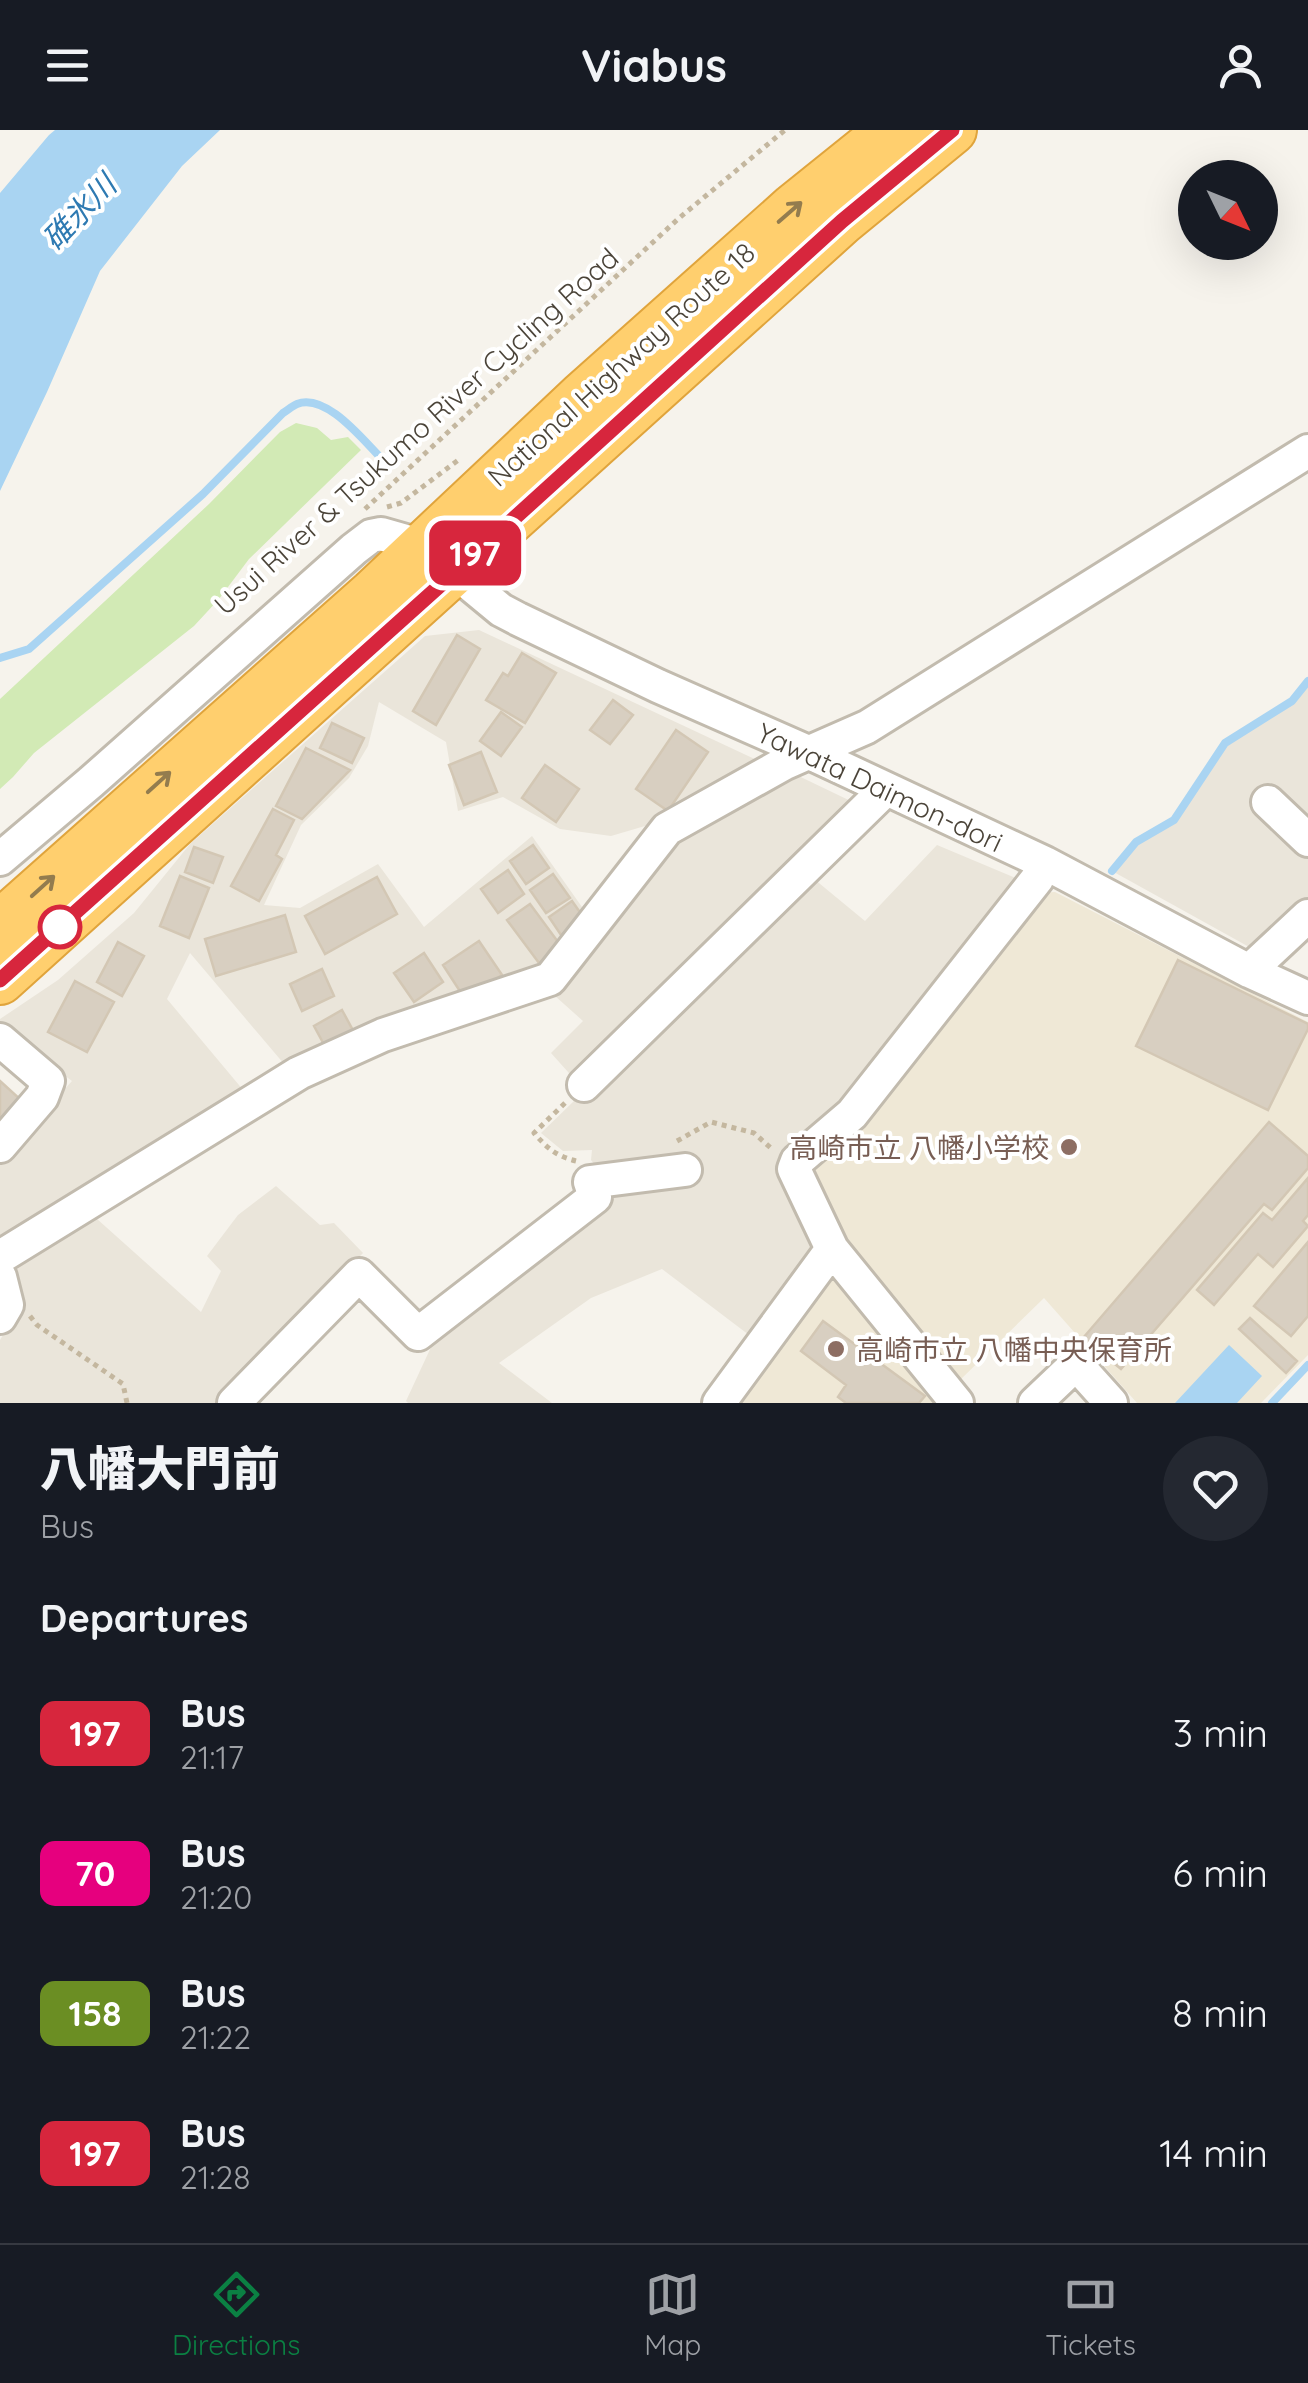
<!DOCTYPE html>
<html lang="en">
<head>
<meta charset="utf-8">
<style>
	:root { --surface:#171b24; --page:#242831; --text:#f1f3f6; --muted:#9ea1a6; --line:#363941; --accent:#0b8043 }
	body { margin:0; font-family:Quicksand,"Noto Sans JP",sans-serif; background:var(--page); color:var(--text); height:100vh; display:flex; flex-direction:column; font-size:38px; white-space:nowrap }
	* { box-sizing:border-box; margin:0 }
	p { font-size:32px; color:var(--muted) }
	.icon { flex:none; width:55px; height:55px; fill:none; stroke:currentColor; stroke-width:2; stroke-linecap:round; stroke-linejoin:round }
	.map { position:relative; height:1273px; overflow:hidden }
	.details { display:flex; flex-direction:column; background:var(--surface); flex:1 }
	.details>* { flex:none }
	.badge { padding:0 20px; border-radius:15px; font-size:35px; line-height:65px }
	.needle { width:65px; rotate:133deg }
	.fabs { position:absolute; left:1178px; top:30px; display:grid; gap:20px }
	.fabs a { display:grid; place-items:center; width:100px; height:100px; border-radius:50%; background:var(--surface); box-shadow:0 10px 40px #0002; font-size:50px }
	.map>.badge { position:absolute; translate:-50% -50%; box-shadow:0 0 0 5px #fff }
	h2 { padding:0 40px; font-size:38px; line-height:90px }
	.round { display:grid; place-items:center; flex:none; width:105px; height:105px; border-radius:52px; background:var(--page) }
	.head { display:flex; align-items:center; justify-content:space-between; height:170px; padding:0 40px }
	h1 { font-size:48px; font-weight:800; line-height:75px }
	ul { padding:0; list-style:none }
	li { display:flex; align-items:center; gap:30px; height:140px; padding:0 40px }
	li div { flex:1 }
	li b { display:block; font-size:38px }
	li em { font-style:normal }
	li .badge { min-width:110px; font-weight:700; text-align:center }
	header { display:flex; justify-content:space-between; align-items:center; height:130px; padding:0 40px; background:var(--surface); font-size:45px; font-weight:800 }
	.tabs { display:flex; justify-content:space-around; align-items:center; height:140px; border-top:2px solid var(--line); background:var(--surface); font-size:28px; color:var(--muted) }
	.tabs a { display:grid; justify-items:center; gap:5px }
	.tabs .on { color:var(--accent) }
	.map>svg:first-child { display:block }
	.residential { fill:#eae5da }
	.education { fill:#efe8d6 }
	.green { fill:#d2eab5 }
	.water { fill:#a9d4f2 }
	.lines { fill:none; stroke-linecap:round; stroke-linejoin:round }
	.stream { stroke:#a9d4f2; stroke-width:8 }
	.building { fill:#d8cfc1; stroke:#d3c7b4; stroke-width:2.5 }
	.minor-casing { stroke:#c2bbae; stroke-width:38 }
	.highway-casing { stroke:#e0a43c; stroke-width:52 }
	.path { stroke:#c4b79f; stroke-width:5; stroke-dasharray:5 5; stroke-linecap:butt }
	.minor { stroke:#fff; stroke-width:32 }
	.highway { stroke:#ffcf6e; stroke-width:48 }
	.oneway { stroke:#937c4e }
	.line-casing { stroke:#fff; stroke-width:22 }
	.line { stroke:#d7263d; stroke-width:15 }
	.stop-dot { fill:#fff; stroke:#d7263d; stroke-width:5 }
	.education-dot { fill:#8d6e63; stroke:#fff; stroke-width:4 }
	.labels { text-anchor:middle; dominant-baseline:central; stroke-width:8; stroke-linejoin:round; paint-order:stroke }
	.street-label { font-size:28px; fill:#4b4439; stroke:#fff }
	.education-label { font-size:28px; fill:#785e54; stroke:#fff; text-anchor:end }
	.water-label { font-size:30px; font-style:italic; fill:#2e7ab2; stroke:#fff }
</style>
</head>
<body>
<header><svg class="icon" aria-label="menu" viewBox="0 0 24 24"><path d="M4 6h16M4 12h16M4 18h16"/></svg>Viabus<svg class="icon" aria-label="person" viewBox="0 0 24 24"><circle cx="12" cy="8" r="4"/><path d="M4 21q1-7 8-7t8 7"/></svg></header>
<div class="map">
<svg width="1308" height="1273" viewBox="0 0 1308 1273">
	<rect width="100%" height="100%" fill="#f6f3ec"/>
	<path class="residential" d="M479,500L761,632L662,691L611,706L560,699L503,667L458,681L446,612L379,572L368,616L349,648L301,695L264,775L300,778L378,734L424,797L532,706L589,787L537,846L290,941L190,823L167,869L249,967L0,1119V1031L72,951L0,897V889L58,850L134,783L190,714L425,506Z
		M1308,551V776L1260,823L1112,741L1136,712L1174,690L1225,613L1292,571Z
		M784,639L859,675L577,952L551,923L583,891L545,857L671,703Z
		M937,715L1025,752L820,1119L753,1208L662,1139L591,1168L499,1233L552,1273H408L406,1271L432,1215L616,1061L591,1030L592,1020L563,1021L541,1003L808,744L865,791Z
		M276,1056L320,1095L334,1093L363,1123L219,1273H0V1210L19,1178L4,1133L87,1080L201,1182L221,1141L207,1126L238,1085Z"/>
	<path class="education" d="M1055,762L1308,892V1225L1261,1273H1137L1044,1168L958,1252L850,1128L803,1037L1037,763Z
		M832,1135L940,1273H729Z"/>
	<path class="green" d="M296,293L317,298L331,310L348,307L361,320L249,429L219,469L194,496L34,623L13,647L0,659V569L209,374L280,302Z"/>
	<path class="water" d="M55,0H220L182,36L100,141L47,262L0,361V63L49,5Z
		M1229,1215L1262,1246L1237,1273H1175Z"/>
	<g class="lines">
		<path class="stream" d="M0,528L29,519L203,364L283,283C288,280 292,276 297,274C326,263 362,309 380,327
			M1112,741L1136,712L1174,690L1225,613L1292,571L1308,551
			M1272,1273L1308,1235"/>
	</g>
	<path class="building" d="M457,505L480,519L436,595L413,581Z
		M522,523L556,543L525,593L486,570L503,543L508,546Z
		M613,570L633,585L610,614L590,600Z
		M501,582L522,597L501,626L480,611Z
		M332,593L364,608L352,633L320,618Z
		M676,600L708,622L668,681L636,659Z
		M306,618L350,640L302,689L276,676Z
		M481,622L497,662L464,675L449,635Z
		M545,635L579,659L556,692L522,668Z
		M273,679L294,690L276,725L282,729L259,771L231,756Z
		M533,715L549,738L526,754L510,731Z
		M194,717L223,727L213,753L185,742Z
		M508,740L524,764L498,783L481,759Z
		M553,744L570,768L546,783L530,760Z
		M180,746L209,758L189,808L160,796Z
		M377,747L397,784L325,824L305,786Z
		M572,771L584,788L561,805L549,787Z
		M530,774L561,816L539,833L507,790Z
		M285,785L296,822L216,846L205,809Z
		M479,811L502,845L465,869L443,835Z
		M118,812L144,826L122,866L97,852Z
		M424,823L443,852L414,872L394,843Z
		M1178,830L1308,894V899L1268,980L1136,916Z
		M322,839L334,866L302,881L290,854Z
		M75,851L114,872L87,922L48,902Z
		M342,880L355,904L327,920L314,896Z
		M0,951L21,970L0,993Z
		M1269,992L1308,1026V1038L1272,1080L1264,1074L1121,1239L1083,1208Z
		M1308,1048V1085L1303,1091L1308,1096L1273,1137L1258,1124L1214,1175L1197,1160L1263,1083L1272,1090Z
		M1308,1112V1186L1291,1206L1254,1176Z
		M1250,1188L1297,1231L1286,1243L1239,1199Z
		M823,1191L925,1266L919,1273H846L838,1267L846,1255L801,1221Z"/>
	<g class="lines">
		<defs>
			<path id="minor" d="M1268,672L1308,710
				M0,729L91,652L354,419L371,406L381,404L409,412L455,442L501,480L518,489L658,556L810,623L1045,733L1249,841L1308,868
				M1249,841L1308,786
				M0,910L48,951L42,967L0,1016
				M584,955L885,660
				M0,1127L299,943L383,905L550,849L667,699L785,633L867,597L1308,321
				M0,1147L7,1175L0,1187
				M234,1273L359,1145L418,1204L595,1067L590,1052L685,1040
				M719,1273L832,1119
				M957,1273L832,1119L794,1039L797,1031L852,984L1037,749L1045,733
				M1035,1273L1076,1234L1111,1273"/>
			<path id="highway" d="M0,795L373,464L582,267L794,78L891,0
				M0,850L841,91L952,0"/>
		</defs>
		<use href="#minor" class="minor-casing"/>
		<use href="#highway" class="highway-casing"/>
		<path class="path" d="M387,377L401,373L461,328
			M365,379L678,89L785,0
			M565,973L534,1003C547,1018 556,1026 576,1031
			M677,1011L711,992L754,1003L773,1020
			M30,1186L37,1195L123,1254L127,1273"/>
		<use href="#minor" class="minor"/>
		<use href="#highway" class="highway"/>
	</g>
	<defs><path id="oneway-shaft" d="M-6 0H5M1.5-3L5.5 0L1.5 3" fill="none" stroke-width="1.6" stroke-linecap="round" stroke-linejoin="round" transform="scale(2.5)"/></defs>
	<g class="oneway">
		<use href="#oneway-shaft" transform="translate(790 82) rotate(-41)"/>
		<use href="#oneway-shaft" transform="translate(159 652) rotate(-42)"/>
		<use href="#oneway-shaft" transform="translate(43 756) rotate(-42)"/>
	</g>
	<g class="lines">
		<defs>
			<path id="line" d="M0,850L455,442L842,91L952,0"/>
		</defs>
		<use href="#line" class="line-casing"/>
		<use href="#line" class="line"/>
	</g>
	<circle class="stop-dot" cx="60" cy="797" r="20"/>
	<g class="education-dot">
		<circle cx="1069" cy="1017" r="10"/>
		<circle cx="836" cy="1219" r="10"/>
	</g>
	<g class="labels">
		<g class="street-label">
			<text transform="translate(621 234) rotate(-42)">National Highway Route 18</text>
			<text transform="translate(416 301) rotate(-42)">Usui River &amp; Tsukumo River Cycling Road</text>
			<text transform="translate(880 657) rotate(25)">Yawata Daimon-dori</text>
		</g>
		<g class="education-label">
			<text x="1049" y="1017">高崎市立 八幡小学校</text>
			<text x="856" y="1219" text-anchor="start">高崎市立 八幡中央保育所</text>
		</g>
		<g class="water-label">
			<text transform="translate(79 82) rotate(-46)">碓氷川</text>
		</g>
	</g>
</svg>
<div class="fabs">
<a><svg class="needle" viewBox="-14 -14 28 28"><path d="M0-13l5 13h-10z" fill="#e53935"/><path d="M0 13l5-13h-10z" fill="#9ea1a6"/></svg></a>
</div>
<b class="badge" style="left:475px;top:423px;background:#d7263d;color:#fff">197</b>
</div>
<section class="details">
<div class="head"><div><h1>八幡大門前</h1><p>Bus</p></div><a class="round"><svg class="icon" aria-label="heart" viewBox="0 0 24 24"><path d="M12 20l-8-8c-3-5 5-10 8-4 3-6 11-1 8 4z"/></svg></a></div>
<h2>Departures</h2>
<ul>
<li><span class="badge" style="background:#d7263d;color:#fff">197</span><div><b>Bus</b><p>21:17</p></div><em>3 min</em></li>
<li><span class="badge" style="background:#e6007e;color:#fff">70</span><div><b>Bus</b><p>21:20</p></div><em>6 min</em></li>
<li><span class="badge" style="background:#6b8e23;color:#fff">158</span><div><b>Bus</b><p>21:22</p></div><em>8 min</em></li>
<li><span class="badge" style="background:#d7263d;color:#fff">197</span><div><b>Bus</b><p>21:28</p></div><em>14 min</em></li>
</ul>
</section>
<nav class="tabs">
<a class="on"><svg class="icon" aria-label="directions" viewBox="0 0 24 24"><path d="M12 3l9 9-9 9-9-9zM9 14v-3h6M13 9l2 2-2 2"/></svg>Directions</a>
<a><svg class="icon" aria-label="map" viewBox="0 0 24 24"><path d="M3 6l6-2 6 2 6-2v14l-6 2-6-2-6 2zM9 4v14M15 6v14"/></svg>Map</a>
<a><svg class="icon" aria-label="tickets" viewBox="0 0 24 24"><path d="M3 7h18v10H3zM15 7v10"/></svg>Tickets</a>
</nav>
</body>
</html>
